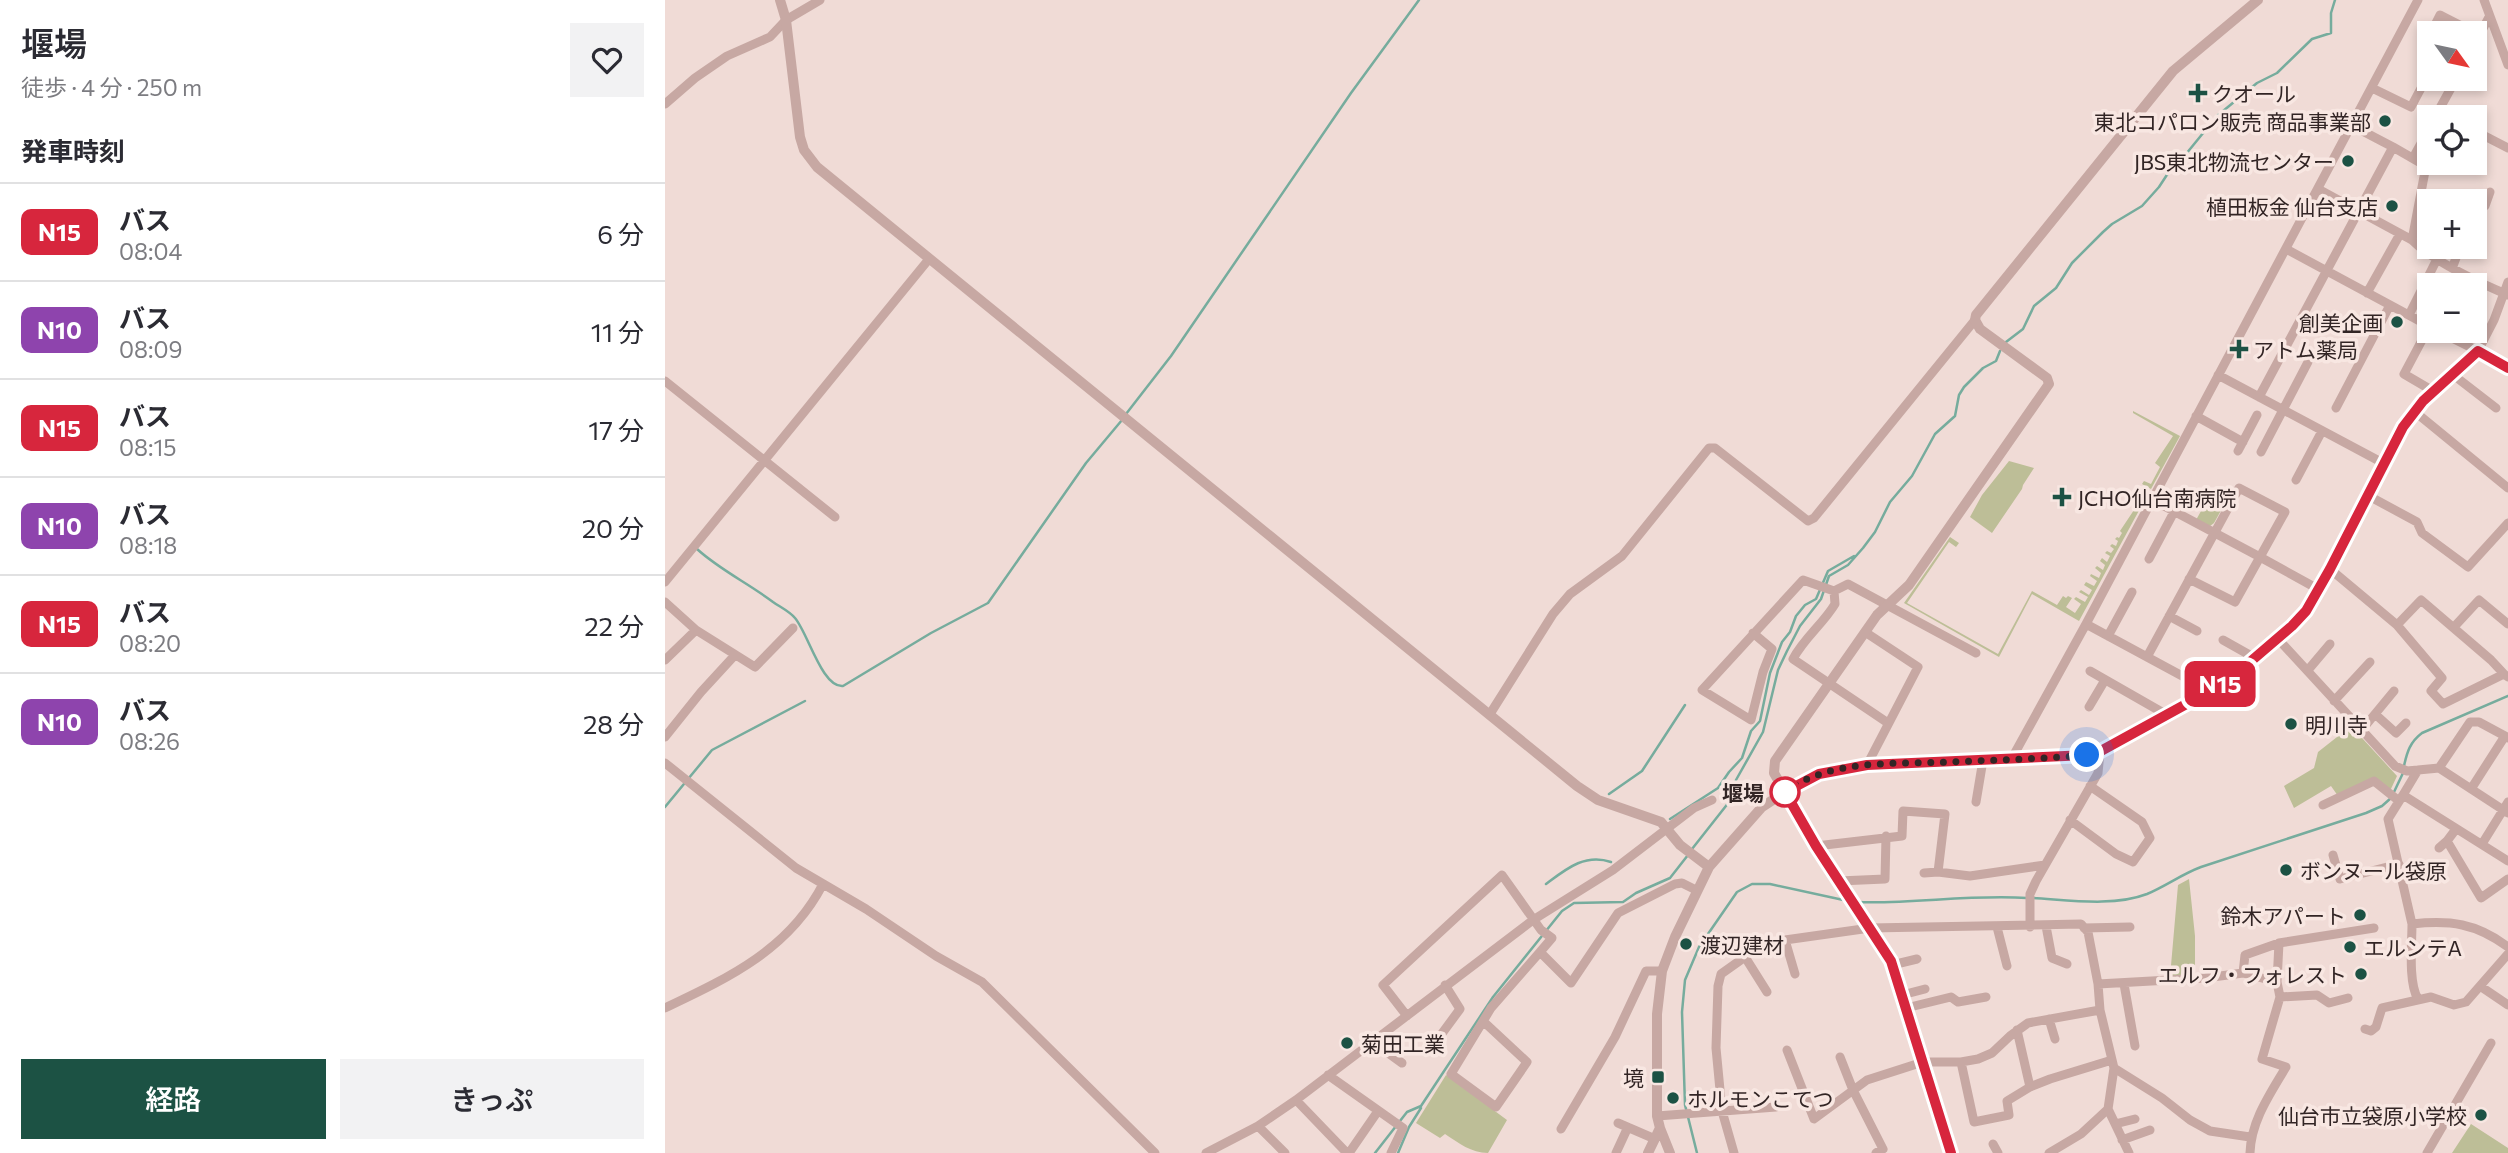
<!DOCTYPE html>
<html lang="ja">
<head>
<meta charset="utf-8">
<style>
	:root { --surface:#fff; --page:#f2f2f3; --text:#2b2b33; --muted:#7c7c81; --line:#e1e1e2; --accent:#1c5244 }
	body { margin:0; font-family:Commissioner,"Noto Sans JP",sans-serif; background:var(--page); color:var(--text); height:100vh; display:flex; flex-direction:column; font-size:26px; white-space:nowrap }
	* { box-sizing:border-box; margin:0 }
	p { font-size:23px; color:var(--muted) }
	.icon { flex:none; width:38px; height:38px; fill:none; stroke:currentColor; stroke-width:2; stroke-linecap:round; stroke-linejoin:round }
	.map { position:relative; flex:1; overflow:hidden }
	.side { display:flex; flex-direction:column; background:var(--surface); width:665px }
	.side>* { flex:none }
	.badge { padding:0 14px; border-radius:10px; font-size:24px; line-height:46px }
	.needle { width:46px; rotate:123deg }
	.buttons { position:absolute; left:1752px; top:21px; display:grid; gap:14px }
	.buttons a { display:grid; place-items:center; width:70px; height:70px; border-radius:0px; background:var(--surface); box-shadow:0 4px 10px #0003; font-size:35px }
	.you { position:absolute; width:35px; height:35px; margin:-18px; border:5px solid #fff; border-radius:50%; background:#1a73e8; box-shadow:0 0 0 10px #1a73e833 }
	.map>.badge { position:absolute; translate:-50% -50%; box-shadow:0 0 0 4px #fff }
	h2 { padding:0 21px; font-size:26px; line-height:63px }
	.round { display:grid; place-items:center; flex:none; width:74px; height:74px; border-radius:0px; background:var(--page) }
	.head { display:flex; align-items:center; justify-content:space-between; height:119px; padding:0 21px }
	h1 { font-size:33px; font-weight:600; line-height:52px }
	.primary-button { display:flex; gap:14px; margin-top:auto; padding:14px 21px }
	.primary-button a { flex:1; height:80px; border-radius:0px; background:var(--accent); color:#fff; font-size:28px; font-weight:600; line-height:80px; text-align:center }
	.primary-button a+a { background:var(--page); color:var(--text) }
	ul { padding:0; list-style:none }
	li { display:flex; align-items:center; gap:21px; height:98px; padding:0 21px; border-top:2px solid var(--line) }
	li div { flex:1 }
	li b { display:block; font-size:26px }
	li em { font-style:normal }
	li .badge { min-width:77px; font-weight:700; text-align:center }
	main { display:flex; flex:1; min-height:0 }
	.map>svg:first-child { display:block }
	.green { fill:#bdbe97 }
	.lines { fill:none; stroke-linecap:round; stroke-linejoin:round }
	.stream { stroke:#76ac9d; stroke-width:2.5 }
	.minor { stroke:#c7a8a3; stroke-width:9 }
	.tertiary { stroke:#c7a8a3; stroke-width:10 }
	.line-casing { stroke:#fff; stroke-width:16 }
	.line { stroke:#d7263d; stroke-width:10 }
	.walk { stroke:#322525; stroke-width:7; stroke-dasharray:0 12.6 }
	.poi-dot { fill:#1c5244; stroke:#f8e7e2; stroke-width:2.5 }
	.stop-dot { fill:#fff; stroke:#d7263d; stroke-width:3.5 }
	.labels { text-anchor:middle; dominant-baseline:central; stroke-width:7; stroke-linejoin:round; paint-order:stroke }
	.poi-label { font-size:21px; fill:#322525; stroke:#f8e7e2; text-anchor:start }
	.stop-label { font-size:21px; font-weight:bold; fill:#322525; stroke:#f8e7e2; text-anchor:end }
</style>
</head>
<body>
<main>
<section class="side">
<div class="head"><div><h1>堰場</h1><p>徒歩 · 4 分 · 250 m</p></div><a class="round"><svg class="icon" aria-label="heart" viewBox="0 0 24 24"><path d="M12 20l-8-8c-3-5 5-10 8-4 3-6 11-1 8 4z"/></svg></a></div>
<h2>発車時刻</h2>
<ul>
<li><span class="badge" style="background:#d7263d;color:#fff">N15</span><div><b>バス</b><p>08:04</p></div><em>6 分</em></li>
<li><span class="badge" style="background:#8e44ad;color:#fff">N10</span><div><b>バス</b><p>08:09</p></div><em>11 分</em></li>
<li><span class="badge" style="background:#d7263d;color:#fff">N15</span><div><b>バス</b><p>08:15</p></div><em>17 分</em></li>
<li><span class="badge" style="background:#8e44ad;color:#fff">N10</span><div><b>バス</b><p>08:18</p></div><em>20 分</em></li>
<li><span class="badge" style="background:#d7263d;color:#fff">N15</span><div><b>バス</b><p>08:20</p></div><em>22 分</em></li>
<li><span class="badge" style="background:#8e44ad;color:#fff">N10</span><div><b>バス</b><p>08:26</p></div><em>28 分</em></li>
</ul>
<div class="primary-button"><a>経路</a><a>きっぷ</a></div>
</section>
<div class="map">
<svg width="1843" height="1153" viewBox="0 0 1843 1153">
	<rect width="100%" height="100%" fill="#f0dbd6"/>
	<path class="green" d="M1468,411L1515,436L1486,489L1477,484L1479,481L1486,484L1495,467L1490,463L1508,436L1468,413Z
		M1344,461L1369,468L1358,485L1357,489L1327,533L1305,517L1317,495Z
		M1549,488L1564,496L1549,523L1545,526L1531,520Z
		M1473,504L1477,505L1414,621L1367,594L1334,657L1239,603L1285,537L1294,543L1291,547L1284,542L1242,603L1333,654L1367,591L1392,605L1398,596L1401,598L1403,596L1407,598L1401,607L1410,613L1416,604L1409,599L1411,597L1420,602L1423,597L1414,592L1416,590L1424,595L1427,590L1419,585L1421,582L1429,586L1432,581L1425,576L1426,574L1434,578L1436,573L1430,568L1432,566L1438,570L1440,565L1435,561L1437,558L1442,562L1445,556L1440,553L1442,551L1446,553L1449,549L1445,546L1447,544L1451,546L1453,541L1450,539L1452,537L1454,538L1457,533L1455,531Z
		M1686,726L1732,776L1725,791L1708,778L1673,796L1666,786L1629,808L1619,786L1649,768L1653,752Z
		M1524,879L1530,936V976L1505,977L1513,885Z
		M781,1075L842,1120L823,1153C806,1153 794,1143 780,1134L775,1138L751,1123Z
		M1806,1124L1843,1148V1153H1787Z"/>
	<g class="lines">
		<path class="stream" d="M1341,342L1358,329L1369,306L1391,288L1407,263L1438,232L1447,224L1477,206L1494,187L1511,161L1521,154L1552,116L1592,83L1612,73L1647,39L1666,33V13L1670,0
			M461,414L506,356L686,93L754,0
			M32,549C55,570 83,583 108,602C115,607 124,611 130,618C143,633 157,688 178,686L266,633L323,603L421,463L457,420
			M1739,766C1742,752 1745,742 1757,733L1843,696
			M1729,792L1738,773
			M944,794L977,771L1020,705
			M0,807L47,750L140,701
			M1005,819L1053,788L1064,772L1077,758L1086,731L1095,721L1105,673L1117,642L1125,632L1131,616L1140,605L1151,599L1163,571L1189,556
			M1027,849L1068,797L1071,780L1098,732L1113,670L1122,651L1135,626L1156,599L1164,576L1183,565L1198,548L1210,532L1225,502L1247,476L1270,434L1290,416L1294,395L1299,387L1318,368L1331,361L1335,351
			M881,884C901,869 920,853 946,862
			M1368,898C1404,900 1448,907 1482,894C1501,886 1517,874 1536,867L1701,813L1717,806L1726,798
			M1193,902C1249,904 1306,894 1362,898
			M710,1153L742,1112L756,1106L828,997L897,911L909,903L958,902L971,893L1005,878L1023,855
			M733,1153L744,1127L756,1108
			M1032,1153L1020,1105L1017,1012L1020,980L1034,947L1072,892L1087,884H1105L1183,901"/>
		<path class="minor" d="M1819,0L1843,65
			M1766,33L1775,15L1814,35
			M1810,44L1824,17
			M1707,88L1746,107L1762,77
			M0,104L30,78L62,56L105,37L121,20L155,0
			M1770,117L1791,79
			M1812,132L1843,148
			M1728,147L1761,166L1747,240
			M1748,158L1764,129
			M1653,189L1747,240C1768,261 1815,283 1843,295
			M1810,209L1820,206L1825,192
			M1621,249L1764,326
			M1788,266L1795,247
			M1702,293L1735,234
			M1744,315L1772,259
			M1764,327L1739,374L1768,391
			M1773,331L1813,351L1829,320L1843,282
			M1787,374L1831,408
			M1553,375L1718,463
			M0,381L170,517
			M1594,397L1728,147L1686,125
			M1671,408L1725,305
			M1749,411L1843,488
			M1531,416L1578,442
			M1573,451L1592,415
			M1596,452L1643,362
			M1631,480L1657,431
			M1702,495L1752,522L1757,533L1803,567L1843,523
			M1486,499L1595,557L1570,602L1524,579
			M1484,559L1509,512
			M1665,569L1732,625L1777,678L1766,691L1778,704L1839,674L1843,677
			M0,582L264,259
			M1169,591L1170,604C1158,624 1139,638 1128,659L1223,723
			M0,602L31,630L0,660
			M1504,616L1532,631
			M1421,624L1545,691
			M1732,625L1756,600L1826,660L1839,674
			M1789,627L1814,600L1843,624
			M31,630L90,667L128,628
			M1200,632L1253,667L1202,765
			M1088,633L1107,649L1098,672L1086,720L1037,690L1138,580L1169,591L1183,584L1311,653
			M1443,636L1467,592
			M1613,639L1730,766L1742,771L1753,770L1738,795L1843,861
			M1558,640L1590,658
			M1482,657L1574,488L1620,512L1595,557L1653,589
			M1643,670L1665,644
			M1425,671L1502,715
			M1669,701L1705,662
			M1424,707L1440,680
			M825,714L888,614L905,594L957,556L1044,448H1050L1143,521L1149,518L1310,320
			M1710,714L1731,733L1741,723
			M1696,731L1729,691
			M0,737L36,692L70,655
			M1346,760L1421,624L1753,0
			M0,763L131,868L201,909L271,956L317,982L490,1153
			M1774,768L1805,722H1814L1840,736
			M1753,770L1774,768L1843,813
			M1806,789L1840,736L1843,738
			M1738,795L1723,819L1747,924C1785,920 1811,923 1843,947
			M1311,802L1318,760
			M1658,805L1709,781L1734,801
			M1405,820L1451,854L1468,862L1485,838L1477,822L1425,786
			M1791,829L1782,841L1816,898L1843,879
			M1817,844L1843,802
			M1151,846L1237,836L1238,811L1280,814L1273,872L1305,876L1380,865
			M1774,848L1782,841
			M1668,855L1675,879L1734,864
			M1259,873L1273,872
			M1174,881L1220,879L1221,836
			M1747,924C1747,943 1743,983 1753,999
			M1381,926L1387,958L1402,964
			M1332,927L1342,966
			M1365,927V894L1371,881L1433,773L1435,752
			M1419,928L1465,927
			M1120,940L1130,974
			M1614,943L1709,928
			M1080,957L1102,992
			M1227,965L1252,959
			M1578,973L1580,955L1614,943L1612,982
			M1433,984L1540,978L1578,973L1612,982L1615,997L1597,1059L1621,1067C1605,1094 1586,1121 1585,1153
			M1459,984L1470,1046
			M1815,986L1843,1005
			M1237,995L1260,989
			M1615,997L1652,995L1664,1003L1683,998
			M0,1008C63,978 124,950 158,884
			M1241,1008L1286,997L1293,1002L1321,997
			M742,1016L718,985L837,875L876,930L887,938L875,952L906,983L953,913L1010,884L1017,883L1031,890
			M1384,1019L1390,1039
			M819,1022L862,1062L831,1107L786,1074L826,1008L875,952
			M1700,1029L1706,1031L1711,1027L1717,1008L1766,997L1789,1005L1801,1002L1843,954
			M1352,1030L1365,1087
			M708,1042L737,1063
			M767,1047L795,1009L780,985
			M1122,1050L1149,1119L1202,1080L1258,1062H1296L1313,1059L1327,1053L1345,1036L1363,1023L1435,1010
			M1175,1057L1188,1090L1218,1149L1211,1153
			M1296,1062L1309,1122L1344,1115L1342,1101L1365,1087L1385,1079L1447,1060
			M1449,1068L1497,1098L1525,1120L1545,1131L1585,1137
			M663,1075L738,1128L726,1153
			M631,1100L682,1153
			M992,1116L1111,1107
			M953,1123L990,1139
			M1450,1124L1470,1119
			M593,1126L620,1153
			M896,1129L950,1037L981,971H997
			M1457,1140L1485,1130
			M1328,1144L1333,1153
			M541,1153L593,1126L631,1100L868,920L948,870L1029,808L1047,800
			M684,1153L713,1111
			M951,1153L963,1127
			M1069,1153L1057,1111L1051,1048L1053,986L1056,974L1087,952L1120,940L1205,928L1416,924L1423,932L1433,984L1435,1010L1449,1068L1443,1109L1464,1153
			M1384,1153L1416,1134L1443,1109
			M1762,1153L1826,1043"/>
		<path class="tertiary" d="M115,0L121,20L135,137L139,150L152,167L912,786L933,800L996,822L1015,845L1044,867
			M995,1128L1005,1153
			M983,1153L995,1128L992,1116V1014L997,971L1010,937L1044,867L1097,807L1120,792L1154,774L1202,765L1422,756L1435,752L1545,691L1578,668L1627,626L1641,611L1665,569L1738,427L1758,401L1813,351L1843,368
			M1286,1153L1226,961L1151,846L1109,773L1110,761L1212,615L1244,585L1384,384L1382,378L1315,329L1310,320L1311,315L1508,71L1593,0"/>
	</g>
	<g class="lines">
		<defs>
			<path id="line" d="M1286,1153L1226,961L1151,846L1120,792L1154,774L1202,765L1422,755L1434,752L1545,691L1578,668L1627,626L1641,611L1665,569L1738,427L1758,401L1813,351L1843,368"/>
		</defs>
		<use href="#line" class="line-casing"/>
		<use href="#line" class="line"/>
		<path class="walk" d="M1120,792C1164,759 1229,764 1282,762C1329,760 1376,759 1422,755"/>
	</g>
	<g class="poi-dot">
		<path d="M1529.5 82.5h7v7h7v7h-7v7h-7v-7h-7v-7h7z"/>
		<circle cx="1720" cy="121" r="7"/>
		<circle cx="1683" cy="161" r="7"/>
		<circle cx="1727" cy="206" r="7"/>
		<circle cx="1732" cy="322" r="7"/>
		<path d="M1570.5 338.5h7v7h7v7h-7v7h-7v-7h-7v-7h7z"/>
		<path d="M1393.5 486.5h7v7h7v7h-7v7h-7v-7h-7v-7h7z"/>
		<circle cx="1626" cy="724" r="7"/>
		<circle cx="1621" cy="870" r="7"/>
		<circle cx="1695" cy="915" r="7"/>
		<circle cx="1021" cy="944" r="7"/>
		<circle cx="1685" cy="947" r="7"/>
		<circle cx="1696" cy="974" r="7"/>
		<circle cx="682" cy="1043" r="7"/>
		<rect x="986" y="1070" width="14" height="14" rx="3.5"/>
		<circle cx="1008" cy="1098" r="7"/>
		<circle cx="1816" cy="1115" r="7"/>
	</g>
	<circle class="stop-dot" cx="1120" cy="792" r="14"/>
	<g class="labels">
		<g class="poi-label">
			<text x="1547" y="93">クオール</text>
			<text x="1706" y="121" text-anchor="end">東北コパロン販売 商品事業部</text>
			<text x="1669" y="161" text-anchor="end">JBS東北物流センター</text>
			<text x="1713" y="206" text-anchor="end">植田板金 仙台支店</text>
			<text x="1718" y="322" text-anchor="end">創美企画</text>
			<text x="1588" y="349">アトム薬局</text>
			<text x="1413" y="497">JCHO仙台南病院</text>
			<text x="1640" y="724">明川寺</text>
			<text x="1635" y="870">ボンヌール袋原</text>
			<text x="1681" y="915" text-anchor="end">鈴木アパート</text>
			<text x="1035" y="944">渡辺建材</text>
			<text x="1699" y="947">エルンテA</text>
			<text x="1682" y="974" text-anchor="end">エルフ・フォレスト</text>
			<text x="696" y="1043">菊田工業</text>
			<text x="979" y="1077" text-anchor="end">境</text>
			<text x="1022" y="1098">ホルモンこてつ</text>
			<text x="1802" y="1115" text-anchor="end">仙台市立袋原小学校</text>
		</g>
		<g class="stop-label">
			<text x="1099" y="792">堰場</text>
		</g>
	</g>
</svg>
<div class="buttons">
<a><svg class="needle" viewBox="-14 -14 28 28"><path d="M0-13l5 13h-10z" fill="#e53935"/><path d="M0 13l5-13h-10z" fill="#7c7c81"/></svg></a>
<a><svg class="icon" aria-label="locate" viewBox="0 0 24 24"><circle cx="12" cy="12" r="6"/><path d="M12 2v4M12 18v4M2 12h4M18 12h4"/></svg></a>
<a>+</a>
<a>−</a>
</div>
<div class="you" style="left:1422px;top:755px"></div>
<b class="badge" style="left:1555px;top:684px;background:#d7263d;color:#fff">N15</b>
</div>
</main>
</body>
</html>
